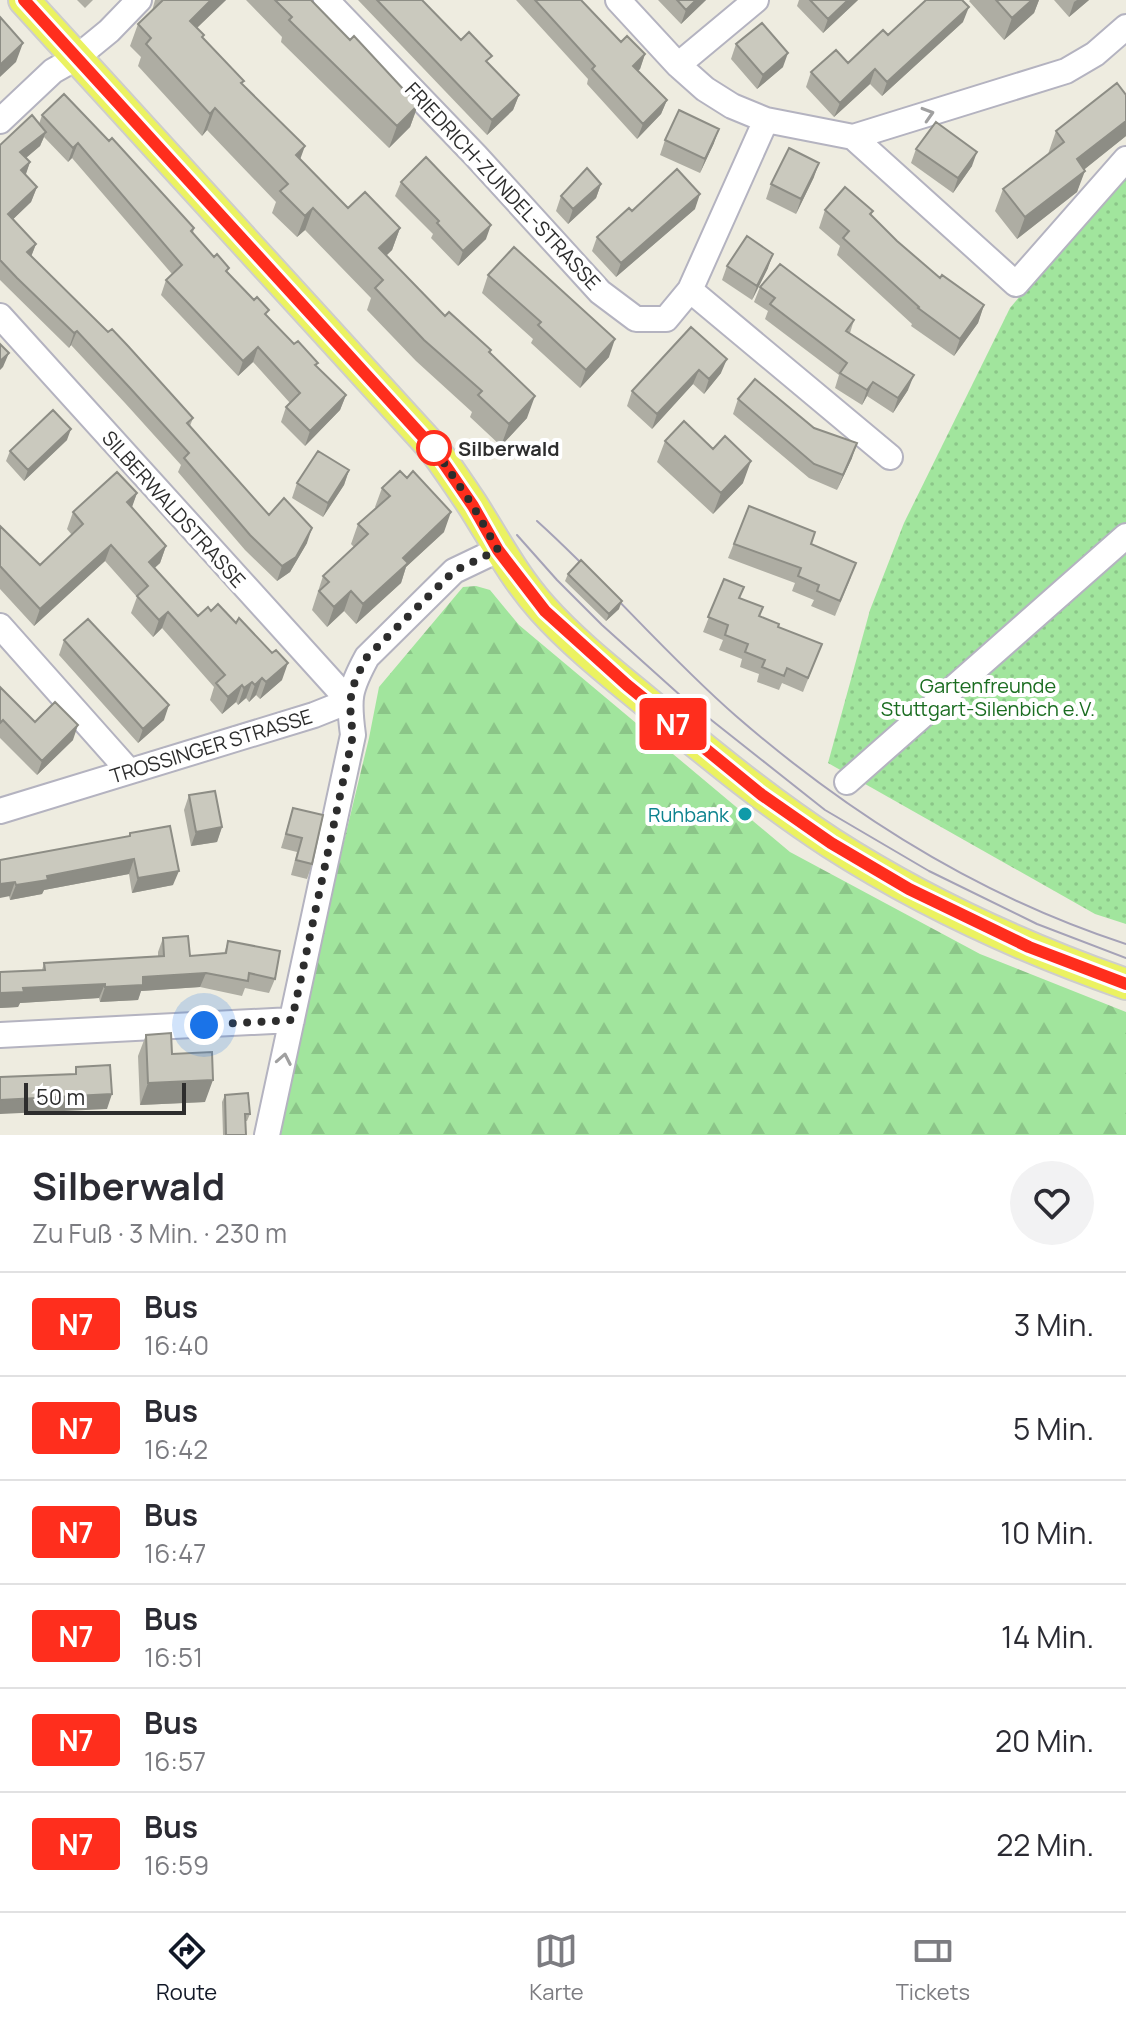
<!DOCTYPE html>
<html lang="de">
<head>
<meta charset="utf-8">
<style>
	:root { --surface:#fff; --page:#f2f2f3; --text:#2b2b33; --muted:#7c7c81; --line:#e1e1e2; --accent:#111827 }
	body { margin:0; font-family:Manrope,sans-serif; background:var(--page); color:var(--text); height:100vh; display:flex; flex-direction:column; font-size:30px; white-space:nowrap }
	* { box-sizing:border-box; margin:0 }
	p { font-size:26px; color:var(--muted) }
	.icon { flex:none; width:44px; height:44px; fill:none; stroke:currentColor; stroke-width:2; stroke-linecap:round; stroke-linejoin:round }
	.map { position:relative; height:1135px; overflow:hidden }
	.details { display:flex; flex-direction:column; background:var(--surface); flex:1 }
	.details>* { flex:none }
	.badge { padding:0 16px; border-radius:6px; font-size:28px; line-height:52px }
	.scale { position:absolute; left:24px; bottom:20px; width:162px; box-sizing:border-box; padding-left:8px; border:4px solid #2d2d2d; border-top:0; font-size:22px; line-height:28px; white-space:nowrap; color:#2d2d2d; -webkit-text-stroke:6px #fff; paint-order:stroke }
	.you { position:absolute; width:40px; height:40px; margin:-20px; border:6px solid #fff; border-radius:50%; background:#1a73e8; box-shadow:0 0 0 12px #1a73e833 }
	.map>.badge { position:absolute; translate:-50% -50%; box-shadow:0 0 0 4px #fff }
	.round { display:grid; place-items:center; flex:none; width:84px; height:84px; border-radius:42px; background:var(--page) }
	.headline { display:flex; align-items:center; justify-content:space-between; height:136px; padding:0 32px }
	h1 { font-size:38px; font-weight:700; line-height:60px }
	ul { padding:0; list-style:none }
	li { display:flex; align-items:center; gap:24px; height:104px; padding:0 32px; border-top:2px solid var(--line) }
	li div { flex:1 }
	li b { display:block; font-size:30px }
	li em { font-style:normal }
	li .badge { min-width:88px; font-weight:700; text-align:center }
	.dock { display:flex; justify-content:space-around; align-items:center; height:112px; border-top:2px solid var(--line); background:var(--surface); font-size:22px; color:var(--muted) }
	.dock a { display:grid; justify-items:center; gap:4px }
	.dock .active { color:var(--accent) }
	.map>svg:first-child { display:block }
	.forest { fill:url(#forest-firs) }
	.park { fill:url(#park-dots) }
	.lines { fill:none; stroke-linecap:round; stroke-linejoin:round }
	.minor-casing { stroke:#b4b3c0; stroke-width:28 }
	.major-casing { stroke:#cdcdcd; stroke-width:34 }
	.minor { stroke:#fff; stroke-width:24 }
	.major { stroke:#ebf261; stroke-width:30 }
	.tram { stroke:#a5a2b7; stroke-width:2 }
	.wall { fill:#aeada3 }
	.shaded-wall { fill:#8d8d85 }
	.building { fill:#cac9be; stroke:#8d8d85; stroke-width:2 }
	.oneway { stroke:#a0a0a0 }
	.line-casing { stroke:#fff; stroke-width:18 }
	.line { stroke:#ff2e1d; stroke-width:12 }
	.walk { stroke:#2d2d2d; stroke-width:8; stroke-dasharray:0 14.4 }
	.stop-dot { fill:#fff; stroke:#ff2e1d; stroke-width:4 }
	.culture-dot { fill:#0f9aa8; stroke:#fff; stroke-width:3 }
	.labels { text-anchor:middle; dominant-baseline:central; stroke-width:8; stroke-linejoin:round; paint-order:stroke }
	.street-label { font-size:20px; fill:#2d2d2d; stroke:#fff }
	.stop-label { font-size:20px; font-weight:bold; fill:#2d2d2d; stroke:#fff; text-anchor:start }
	.park-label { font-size:20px; fill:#1b6d21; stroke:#fff }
	.culture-label { font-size:20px; fill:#0d838f; stroke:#fff; text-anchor:end }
</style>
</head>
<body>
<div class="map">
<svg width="1126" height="1135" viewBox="0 0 1126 1135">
	<defs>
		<pattern id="forest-firs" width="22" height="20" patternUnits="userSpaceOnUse" patternTransform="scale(2)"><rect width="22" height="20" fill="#a1e59d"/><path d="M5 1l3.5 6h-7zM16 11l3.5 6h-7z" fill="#8bc588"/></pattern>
		<pattern id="park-dots" width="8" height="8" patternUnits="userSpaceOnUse" patternTransform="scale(2)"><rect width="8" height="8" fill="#a1e59d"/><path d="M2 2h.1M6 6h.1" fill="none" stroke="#8bc588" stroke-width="1.8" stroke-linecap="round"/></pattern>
	</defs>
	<rect width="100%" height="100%" fill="#eeece0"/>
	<path class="forest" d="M476,586L490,590L519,625L790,852L980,954L1126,1012V1135H273L369,738L379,687L463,587Z"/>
	<path class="park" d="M1126,170V924L1095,914L828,763L870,610L904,523L1010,308Z"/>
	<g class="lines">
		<defs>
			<path id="minor" d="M326,0L476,156L600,292L636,319H666L690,290L766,120
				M618,0L678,65L705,89L732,106L766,120L853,137L1016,284L1126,159
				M678,65L756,0
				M0,121L53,71L76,58L109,31L139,0
				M853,137L1066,71L1095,54L1126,27
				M690,290L890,457
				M0,316L349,701
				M0,626L129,771
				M847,782L1126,536
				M0,811L314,715L349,701
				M0,1035L292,1020
				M267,1135L353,735C348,698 349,690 367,657L454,571L498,550"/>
			<path id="major" d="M24,0L434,449C447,467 460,486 472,504C495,540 514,577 543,609C578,648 622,681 661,714C716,759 771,804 831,843C923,902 1023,948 1126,984"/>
		</defs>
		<use href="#minor" class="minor-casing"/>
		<use href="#major" class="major-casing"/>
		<use href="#minor" class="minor"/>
		<use href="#major" class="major"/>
		<path class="tram" d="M537,521C606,583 666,655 736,716C850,815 982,897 1126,944
			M517,535L557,580L602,625L681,696L825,810L929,871L1037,924L1126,958"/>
	</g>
	<path class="wall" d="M77,0H93L85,8Z
		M155,0H226L197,28L203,38L243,85L300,159L348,208L400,228L392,250L386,256L445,316L491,350L490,353L527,418L501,446L470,417L472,412L416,361L367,310L371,298L305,230L297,237L272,213L276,202L207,130L202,136L138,66L141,57L130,46L138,24L152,11Z
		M246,0H311L350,40L418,105L410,127L389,148L281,42L282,37Z
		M358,0H422L461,40L489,64L519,95L513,110L487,135Z
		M516,0H581L621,42L645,54L640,69L638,71L667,100L661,114L637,139L587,84L588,79Z
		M658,0H706L681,24Z
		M799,0H858L823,33L797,6Z
		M970,0H1039L1034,13L1004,40L969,1Z
		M1054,0H1089L1069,17Z
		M963,22L882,96L870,84L834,117L806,87L811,72L848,63L888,35Z
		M736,44L783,67L757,89L731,59Z
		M42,115L194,228L193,233L267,316L294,344L346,395L340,410L305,446L281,422L286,407L290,403L253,362L238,376L161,295L166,280L172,274L72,158L68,162L44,137L40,146L26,158L30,162L25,175L37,187L31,202L13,219L36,244L31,257L193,418L190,426L269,515L307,543L290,572L277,581L245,550L178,472L181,465L125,403L71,345L69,348L0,280V145L39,124Z
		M1056,131L1126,136L1084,169L1077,192L1017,239L995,211L1003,189L1048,154Z
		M665,140L714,143L700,173L660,155Z
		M916,149L972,166L953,193L911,163Z
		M814,177L796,214L766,199L771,184Z
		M401,182L486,239L458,266L431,238L433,234L395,196Z
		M601,184L596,198L568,224L556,211L561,196Z
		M695,209L616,277L592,251L597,237L632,211Z
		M825,210L873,211L871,215L897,241L940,278L984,305L978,323L954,356L911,326L912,324L837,255L840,246L819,228Z
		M727,266L768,268L752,300L722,280Z
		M488,275L609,357L580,388L531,343L533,339L482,293Z
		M760,287L854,320L850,333L908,390L893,413L867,396L862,405L835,388L839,375L765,319L768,311L754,302Z
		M691,327L721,373L704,394L693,384L652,429L627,406L632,391Z
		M738,399L852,458L837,490L809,478L733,414Z
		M67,440L24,481L6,461L10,451Z
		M665,441L743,483L713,514L657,462Z
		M349,470L344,485L323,517L292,498L297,483Z
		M382,488L444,532L406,567L401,583L356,624L344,611L327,627L312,610L323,576L354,547L351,544L358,524L376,508L375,507Z
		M137,493L131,508L166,546L160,563L154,568L198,616L282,680L260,699L256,695L249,702L246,698L238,705L236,702L222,714L210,700L214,687L162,628L153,637L131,613L137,597L105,561L34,626L0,589V526L40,565L72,535L67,529L73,512Z
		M749,506L811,544L851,577L835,616L811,606L814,600L792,591L795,583L728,558Z
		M568,574L619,609L606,621L565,581Z
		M724,579L740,598L760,616L778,627L822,644L803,692L782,683L779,690L757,682L759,674L740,667L742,659L719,650L723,640L703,632Z
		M64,640L164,720L138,743L59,655Z
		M0,688L35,722L73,740L37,775L0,738Z
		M189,795L222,827L217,842L191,846L184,810Z
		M293,808L312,864L307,879L291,875L297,852L281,848Z
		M130,833L173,885L132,893L129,874L44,890L42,894L10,900L0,860L129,836Z
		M163,938L190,956L224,954L228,941L275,979L269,993L245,988L242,996L200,987L141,991L138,1000L100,1002L99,998L20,1003L18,1007L0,1008V972L42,970L44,963L158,956V952Z
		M146,1035L172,1054L205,1102L140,1105L138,1056Z
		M225,1095L250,1114L247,1121H245L246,1135H223L222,1102Z"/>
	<path class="shaded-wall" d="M211,0H226L182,42L190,21Z
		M696,0H706L681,24L686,10Z
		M848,0H858L823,33L828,19Z
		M1032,0H1039L1034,13L1004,40L1012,18Z
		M1077,0H1089L1069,17L1074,2Z
		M969,7L963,22L882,96L887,82Z
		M23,43L16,62L0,77V65Z
		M788,53L783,67L757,89L763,75Z
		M645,54L640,69L627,81L633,66Z
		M875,69L870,84L834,117L840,103Z
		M519,95L513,110L487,135L492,120Z
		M667,100L661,114L637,139L643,124Z
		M418,105L410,127L389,148L397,126Z
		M215,108L207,130L202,136L210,114Z
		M1126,121V136L1070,181L1077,159Z
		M719,129L714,143L700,173L705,159Z
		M46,132L40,146L15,167L20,152Z
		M78,143L72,158L68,162L73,148Z
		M305,146L297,168L296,155Z
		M977,152L972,166L953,193L958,178Z
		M30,162L25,177L21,170Z
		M819,163L814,177L796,214L801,199Z
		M1085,171L1077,192L1017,239L1025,217Z
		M601,184L596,198L568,224L573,209Z
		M37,187L31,202L3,229L8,214Z
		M700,194L695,209L616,277L621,263Z
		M313,208L305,230L297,237L305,216Z
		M491,225L486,239L458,266L463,251Z
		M400,228L392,250L371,270L379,248Z
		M36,244L30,259L27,252Z
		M773,254L768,268L752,300L757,286Z
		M984,305L978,323L954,356L960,339Z
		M77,331L71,345L69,348L74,333Z
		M615,339L609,357L580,388L586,370Z
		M258,347L253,362L238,376L243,361Z
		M9,353L3,367L0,370V361Z
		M727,359L721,373L704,394L709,379Z
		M699,370L693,384L652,429L657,414Z
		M914,375L908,390L893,413L898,398Z
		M873,382L867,396L862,405L867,390Z
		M346,395L340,410L305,446L310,431Z
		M535,396L527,418L501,446L509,424Z
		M71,429L67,440L24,481L28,470Z
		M857,443L852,458L837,490L843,475Z
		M751,461L743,483L713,514L721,493Z
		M349,470L344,485L323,517L328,503Z
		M137,493L131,510L127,502Z
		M451,512L444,532L406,567L401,583L356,624L363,604L403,558Z
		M312,528L307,543L290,572L277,581L282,566Z
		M111,545L105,561L34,626L40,609Z
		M166,546L160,563L143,579L149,562Z
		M351,591L344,611L327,627L334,607Z
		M622,601L619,609L606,621L609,614Z
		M168,612L162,628L153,637L159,620Z
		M288,663L282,680L260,699L266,682Z
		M262,678L256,695L249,702L255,685Z
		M252,682L246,698L238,705L244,688Z
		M242,685L236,702L222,714L228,697Z
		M169,705L164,720L138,743L143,729Z
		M78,725L73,740L37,775L42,761Z
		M222,827L217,842L191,846L196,832Z
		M134,859L129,874L44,890L42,894L10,900L16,885L47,876Z
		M179,871L173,885L132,893L138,878Z
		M15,882L10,896L0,898V884Z
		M206,973L200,987L141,991L138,1000L100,1002L105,987L143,977Z
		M105,984L99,998L20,1003L18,1007L0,1008V993L23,988Z
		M213,1080L205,1102L140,1105L148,1083Z
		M112,1094L107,1109L0,1114V1100Z"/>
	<path class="building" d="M163,0H211L190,21L204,35L202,37L244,81L241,83L305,146L296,155L348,208L365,192L400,228L379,248L445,316L449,312L491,350L489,352L535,396L509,424L478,395L482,391L424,340L375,288L383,280L313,208L305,216L280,191L288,184L215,108L210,114L146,44L151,38L138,24Z
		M275,0H311L350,40L354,36L418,105L397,126L289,20L292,17Z
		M377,0H422L461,40L469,32L492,56L486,61L519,95L492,120Z
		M535,0H581L621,42L627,36L645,54L633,66L667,100L643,124L592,69L595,66Z
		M677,0H696L686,10Z
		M810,0H848L828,19Z
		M926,0H962L969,7L887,82L875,69L840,103L811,72L836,50L848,63L883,30L888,35Z
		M996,0H1032L1012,18Z
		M0,17L23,43L0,65Z
		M762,23L788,53L763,75L736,44Z
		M1117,83L1126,95V121L1077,159L1085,171L1025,217L1003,189L1064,142L1056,131Z
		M64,94L109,141L112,138L194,228L191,231L214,257L217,254L229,268L226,271L254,300L257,297L269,310L265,314L294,344L298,341L318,363L315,365L346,395L310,431L286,407L300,393L258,347L243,361L166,280L182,265L78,143L73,148L42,115Z
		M679,110L719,129L705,159L665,140Z
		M32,115L46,132L20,152L30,162L21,170L37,187L8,214L36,244L27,252L108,332L112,329L128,346L193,418L187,423L269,515L284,498L312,528L296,557L282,566L250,535L184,458L189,453L130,388L77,331L74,333L17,278L0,260V145Z
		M936,122L977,152L958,178L916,149Z
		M789,148L819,163L801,199L771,184Z
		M426,157L491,225L463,251L437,223L439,221L401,182Z
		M587,168L601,184L573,209L561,196Z
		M677,169L700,194L621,263L597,237L629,208L632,211Z
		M845,187L873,211L870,214L897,241L940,278L942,275L984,305L960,339L918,308L919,307L843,238L849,231L825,210Z
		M747,236L773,254L757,286L727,266Z
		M514,247L615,339L586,370L538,325L541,322L488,275Z
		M780,264L854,320L846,331L914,375L898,398L873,382L867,390L840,373L847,363L770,304L775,298L760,287Z
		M691,327L727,359L709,379L699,370L657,414L632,391Z
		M0,344L9,353L0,361Z
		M755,379L814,428L857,443L843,475L814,464L738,399Z
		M53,410L71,429L28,470L10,451Z
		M684,421L713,449L725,436L751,461L721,493L665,441Z
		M318,451L349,470L328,503L297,483Z
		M400,471L407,478L413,471L451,512L403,558L408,563L363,604L351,591L334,607L319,591L329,582L323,576L368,534L358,524L390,496L382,488Z
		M117,472L137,493L127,502L166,546L149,562L198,616L208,607L211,611L218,604L236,623L239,618L272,653L276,650L288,663L266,682L262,678L255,685L252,682L244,688L242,685L228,697L216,683L225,675L168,612L159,620L137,596L148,586L111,545L40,609L0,566V526L40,565L83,524L73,512Z
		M749,506L815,532L811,544L856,563L840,601L817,591L819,585L798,576L801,568L734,544Z
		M581,560L622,601L609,614L568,574Z
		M724,579L744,587L739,598L763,607L759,616L779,624L778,627L822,644L808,678L787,668L784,676L762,667L765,660L745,652L748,644L725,635L728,625L708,617Z
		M88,619L169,705L143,729L64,640Z
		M0,687L35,722L55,702L78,725L42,761L3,720L0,723Z
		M215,791L222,827L196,832L189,795Z
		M293,808L323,815L312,864L296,860L302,838L286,834Z
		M170,826L179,871L138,878L134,859L47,876L48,880L16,885L15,882L0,884V860L130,836V833Z
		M188,936L190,956L226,953L228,941L280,951L275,979L249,973L248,981L206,973L143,977V985L105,987V984L23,988L24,992L0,993V972L45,970L44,963L164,956L163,938Z
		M171,1033L172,1054L212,1052L213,1080L148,1083L146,1035Z
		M110,1065L112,1094L0,1100V1077L76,1074V1067Z
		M248,1093L250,1114H245L246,1135H226L225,1095Z"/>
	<defs><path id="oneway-chevron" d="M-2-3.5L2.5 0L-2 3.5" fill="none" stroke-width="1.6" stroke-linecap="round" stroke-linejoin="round" transform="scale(2)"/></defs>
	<g class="oneway">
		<use href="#oneway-chevron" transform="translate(928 114) rotate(-17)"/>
		<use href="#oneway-chevron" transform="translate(284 1059) rotate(-79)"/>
	</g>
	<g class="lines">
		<defs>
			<path id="line" d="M24,0L434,449L473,506L498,550L545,611L627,685L762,795L831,843L909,889L1029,947L1126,984"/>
		</defs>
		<use href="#line" class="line-casing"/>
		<use href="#line" class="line"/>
		<path class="walk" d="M204,1025L292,1020L353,735C348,698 349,690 367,657L454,571L498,550L473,506L434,448"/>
	</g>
	<circle class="stop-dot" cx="434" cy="448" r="16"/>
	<circle class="culture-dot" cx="745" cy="814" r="8"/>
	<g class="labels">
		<g class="street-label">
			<text transform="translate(503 186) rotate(47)">FRIEDRICH-ZUNDEL-STRASSE</text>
			<text transform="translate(174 509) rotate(48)">SILBERWALDSTRASSE</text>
			<text transform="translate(211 746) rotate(-17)">TROSSINGER STRASSE</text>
		</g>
		<g class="stop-label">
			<text x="458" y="448">Silberwald</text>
		</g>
		<g class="park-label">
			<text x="988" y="685">Gartenfreunde<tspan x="988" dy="23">Stuttgart-Silenbich e.V.</tspan></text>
		</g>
		<g class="culture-label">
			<text x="729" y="814">Ruhbank</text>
		</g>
	</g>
</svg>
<div class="scale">50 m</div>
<div class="you" style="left:204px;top:1025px"></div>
<b class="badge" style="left:673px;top:724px;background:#ff2e1d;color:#fff">N7</b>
</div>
<section class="details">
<div class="headline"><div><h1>Silberwald</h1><p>Zu Fuß · 3 Min. · 230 m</p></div><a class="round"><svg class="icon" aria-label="heart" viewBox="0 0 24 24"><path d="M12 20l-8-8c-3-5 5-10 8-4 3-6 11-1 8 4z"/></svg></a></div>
<ul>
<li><span class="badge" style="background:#ff2e1d;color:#fff">N7</span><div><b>Bus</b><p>16:40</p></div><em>3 Min.</em></li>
<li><span class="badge" style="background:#ff2e1d;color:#fff">N7</span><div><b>Bus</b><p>16:42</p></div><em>5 Min.</em></li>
<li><span class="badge" style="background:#ff2e1d;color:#fff">N7</span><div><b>Bus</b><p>16:47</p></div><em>10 Min.</em></li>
<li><span class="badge" style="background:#ff2e1d;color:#fff">N7</span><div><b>Bus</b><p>16:51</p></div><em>14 Min.</em></li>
<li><span class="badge" style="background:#ff2e1d;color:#fff">N7</span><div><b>Bus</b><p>16:57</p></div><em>20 Min.</em></li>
<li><span class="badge" style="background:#ff2e1d;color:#fff">N7</span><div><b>Bus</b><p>16:59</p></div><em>22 Min.</em></li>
</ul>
</section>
<nav class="dock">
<a class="active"><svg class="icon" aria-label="directions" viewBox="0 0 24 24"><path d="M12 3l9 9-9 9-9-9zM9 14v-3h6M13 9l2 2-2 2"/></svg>Route</a>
<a><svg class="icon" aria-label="map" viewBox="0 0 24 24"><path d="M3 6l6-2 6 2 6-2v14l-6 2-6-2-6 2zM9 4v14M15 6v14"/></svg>Karte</a>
<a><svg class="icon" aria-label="tickets" viewBox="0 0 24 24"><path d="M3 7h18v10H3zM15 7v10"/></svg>Tickets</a>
</nav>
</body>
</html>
